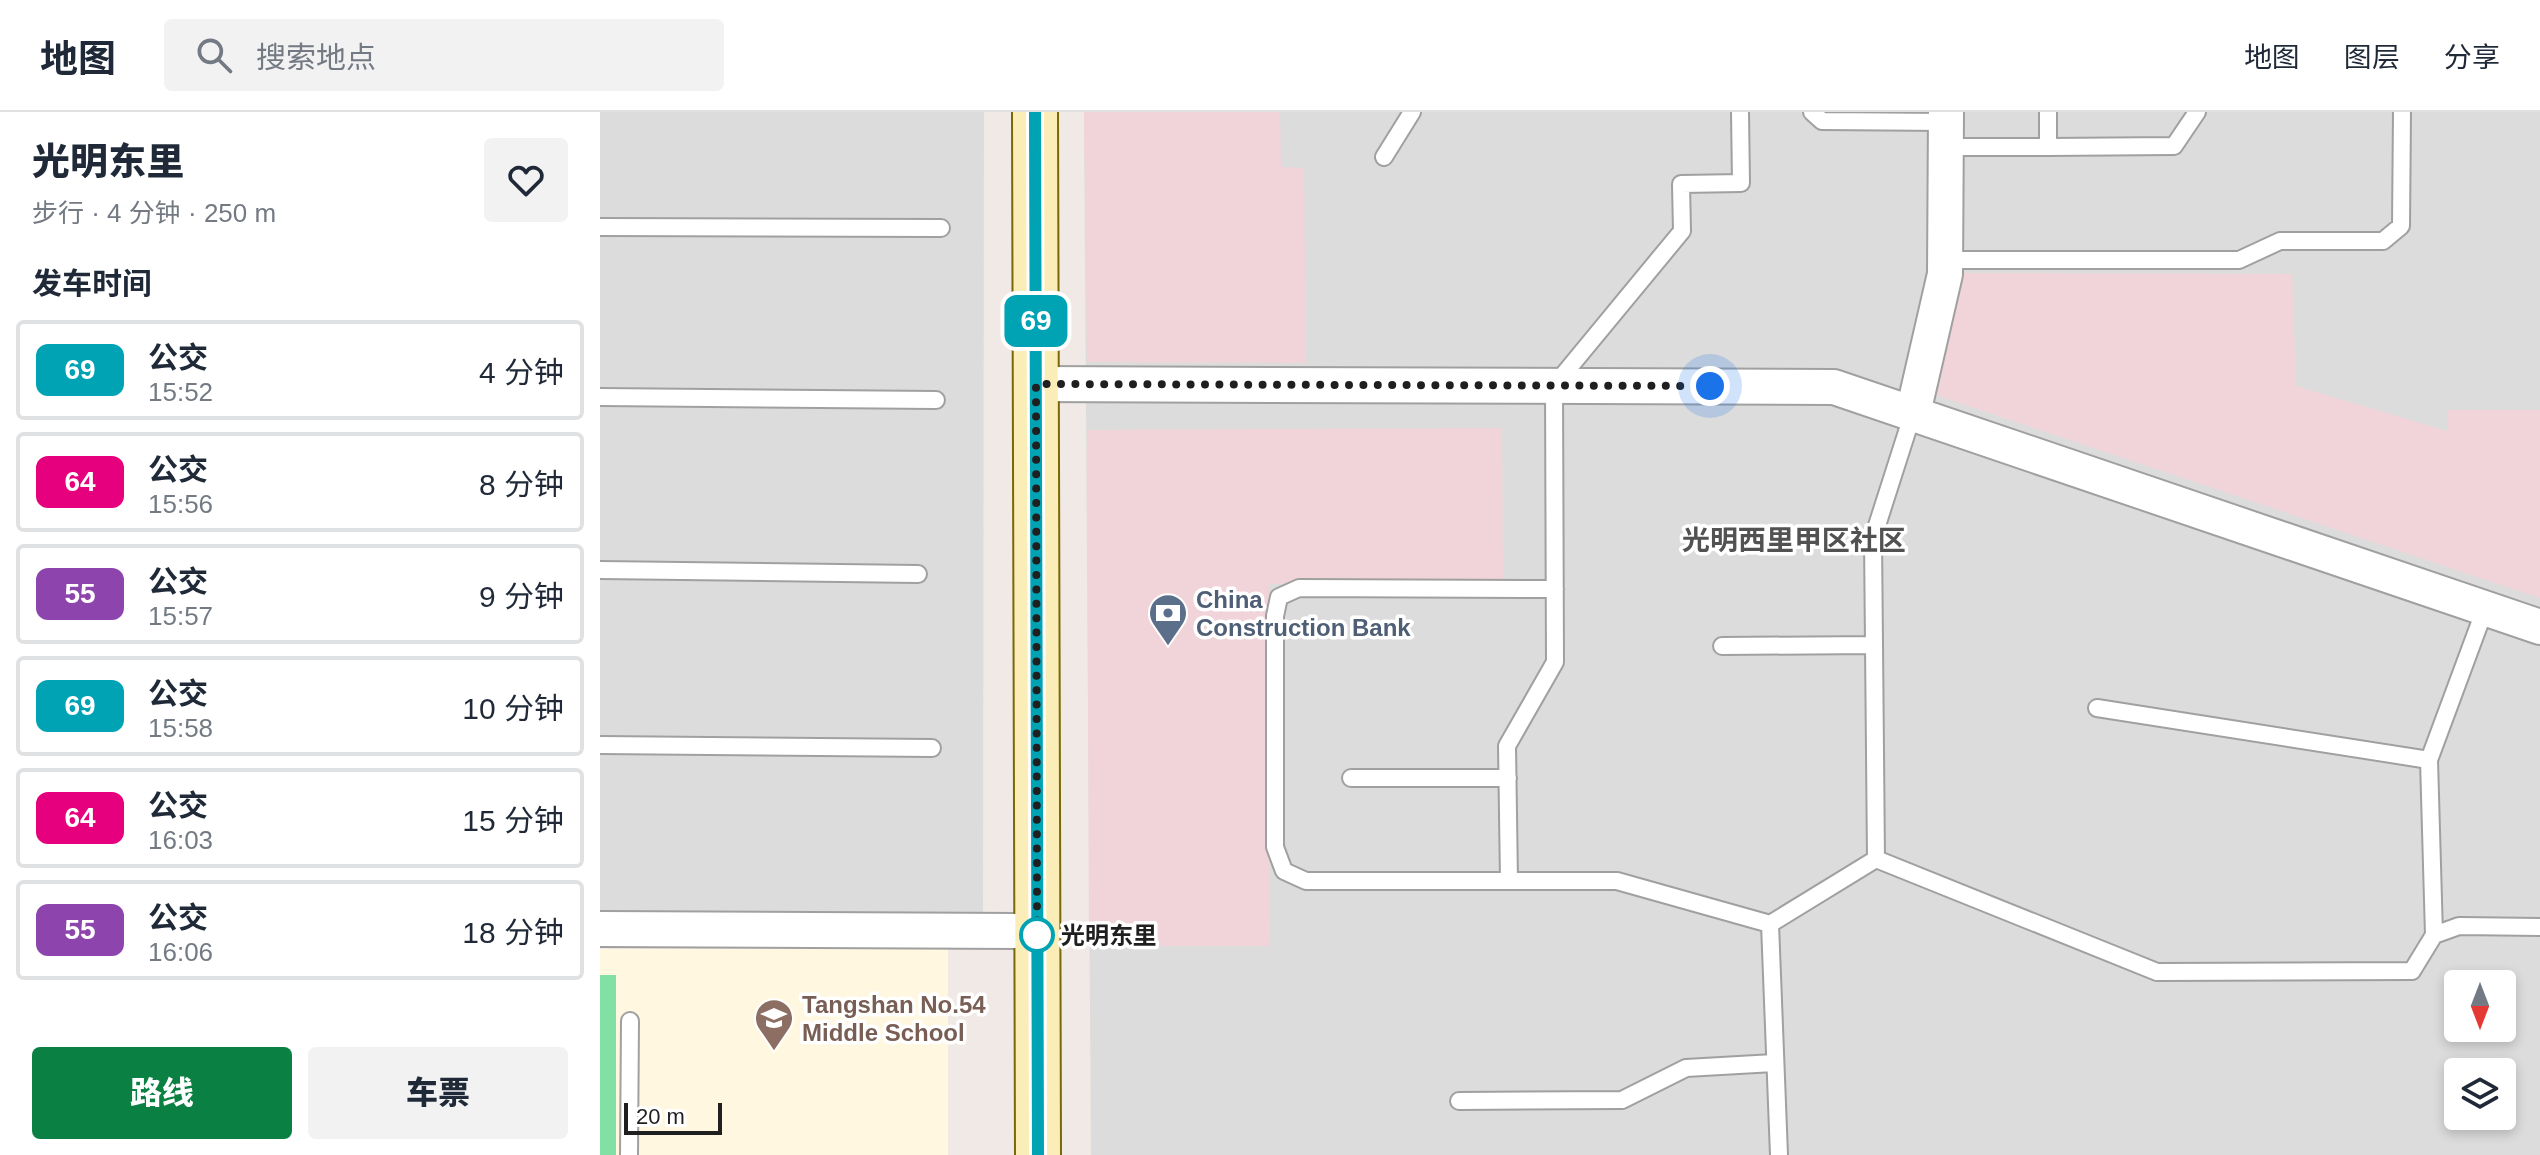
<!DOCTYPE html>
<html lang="zh">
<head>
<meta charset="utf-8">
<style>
	:root { --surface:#fff; --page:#f2f2f3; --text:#1f2937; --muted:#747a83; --line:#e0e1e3; --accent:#0b8043 }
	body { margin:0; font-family:Helvetica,"Noto Sans SC",sans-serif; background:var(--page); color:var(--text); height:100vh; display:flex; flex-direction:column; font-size:30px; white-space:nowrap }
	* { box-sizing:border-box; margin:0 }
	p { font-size:26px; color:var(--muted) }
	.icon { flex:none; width:44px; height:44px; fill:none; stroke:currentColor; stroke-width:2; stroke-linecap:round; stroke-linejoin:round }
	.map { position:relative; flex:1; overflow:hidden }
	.side { display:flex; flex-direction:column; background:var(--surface); width:600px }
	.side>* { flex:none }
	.badge { padding:0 16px; border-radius:12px; font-size:28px; line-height:52px }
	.needle { width:52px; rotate:180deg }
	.buttons { position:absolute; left:1844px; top:858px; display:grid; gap:16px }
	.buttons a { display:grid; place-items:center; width:72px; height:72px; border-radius:8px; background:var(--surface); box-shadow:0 4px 12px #0003; font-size:40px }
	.scale { position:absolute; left:24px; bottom:20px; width:98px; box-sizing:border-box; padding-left:8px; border:4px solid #1f1f1f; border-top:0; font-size:22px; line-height:28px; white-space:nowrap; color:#1f1f1f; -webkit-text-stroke:6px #fff; paint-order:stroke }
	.you { position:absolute; width:40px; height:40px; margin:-20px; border:6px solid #fff; border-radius:50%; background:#1a73e8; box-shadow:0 0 0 12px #1a73e833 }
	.map>.badge { position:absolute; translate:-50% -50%; box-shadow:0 0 0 4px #fff }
	h2 { padding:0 32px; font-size:30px; line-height:72px }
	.round { display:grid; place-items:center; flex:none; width:84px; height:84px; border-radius:8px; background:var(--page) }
	.headline { display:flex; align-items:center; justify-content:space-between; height:136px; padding:0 32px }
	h1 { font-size:38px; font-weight:800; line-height:60px }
	.action { display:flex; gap:16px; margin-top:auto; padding:16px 32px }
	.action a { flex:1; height:92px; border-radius:8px; background:var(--accent); color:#fff; font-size:32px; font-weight:800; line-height:92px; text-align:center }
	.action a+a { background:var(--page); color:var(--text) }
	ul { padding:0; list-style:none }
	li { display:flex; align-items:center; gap:24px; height:100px; margin:0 16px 12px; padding:0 16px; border:4px solid var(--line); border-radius:8px }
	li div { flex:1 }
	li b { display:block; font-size:30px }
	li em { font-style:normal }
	li .badge { min-width:88px; font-weight:700; text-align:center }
	header { display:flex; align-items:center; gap:48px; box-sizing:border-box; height:112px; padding:0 40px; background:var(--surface); border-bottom:2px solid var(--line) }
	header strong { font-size:38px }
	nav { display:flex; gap:44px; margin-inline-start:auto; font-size:28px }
	.search { width:560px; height:72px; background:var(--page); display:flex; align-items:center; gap:20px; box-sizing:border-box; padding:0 28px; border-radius:8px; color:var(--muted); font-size:30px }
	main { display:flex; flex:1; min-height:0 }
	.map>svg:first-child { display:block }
	.residential { fill:#dddcdc; fill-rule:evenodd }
	.commercial { fill:#f1d4da }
	.education { fill:#fff7df }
	.pitch { fill:#82e0a4 }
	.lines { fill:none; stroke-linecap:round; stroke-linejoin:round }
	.lane-casing { stroke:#a0a0a0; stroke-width:20 }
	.street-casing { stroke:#a0a0a0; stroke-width:38 }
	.secondary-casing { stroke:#796803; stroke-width:48 }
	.lane { stroke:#fff; stroke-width:16 }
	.street { stroke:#fff; stroke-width:34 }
	.secondary { stroke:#fbedb8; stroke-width:44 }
	.line-casing { stroke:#fff; stroke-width:18 }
	.line { stroke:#00a3b4; stroke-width:12 }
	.walk { stroke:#1f1f1f; stroke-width:8; stroke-dasharray:0 14.4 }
	.stop-dot { fill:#fff; stroke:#00a3b4; stroke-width:4 }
	.labels { text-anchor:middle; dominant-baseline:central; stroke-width:7; stroke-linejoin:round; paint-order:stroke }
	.service-label { font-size:24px; font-weight:bold; fill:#4e5e75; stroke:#fff; text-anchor:start }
	.stop-label { font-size:24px; font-weight:bold; fill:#1f1f1f; stroke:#fff; text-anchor:start }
	.education-label { font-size:24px; font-weight:bold; fill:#785e54; stroke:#fff; text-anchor:start }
	.quarter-label { font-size:28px; font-weight:bold; fill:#525252; stroke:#fff }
</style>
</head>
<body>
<header>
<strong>地图</strong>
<div class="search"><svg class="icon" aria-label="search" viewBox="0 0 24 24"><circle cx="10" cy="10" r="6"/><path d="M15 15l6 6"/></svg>搜索地点</div>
<nav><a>地图</a><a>图层</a><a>分享</a></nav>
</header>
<main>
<section class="side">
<div class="headline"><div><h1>光明东里</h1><p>步行 · 4 分钟 · 250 m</p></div><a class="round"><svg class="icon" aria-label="heart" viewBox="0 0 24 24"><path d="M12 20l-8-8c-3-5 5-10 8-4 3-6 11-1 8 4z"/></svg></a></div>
<h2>发车时间</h2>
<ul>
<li><span class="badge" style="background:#00a3b4;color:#fff">69</span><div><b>公交</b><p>15:52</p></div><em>4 分钟</em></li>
<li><span class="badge" style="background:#e6007e;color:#fff">64</span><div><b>公交</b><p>15:56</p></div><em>8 分钟</em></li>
<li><span class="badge" style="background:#8e44ad;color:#fff">55</span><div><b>公交</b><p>15:57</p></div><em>9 分钟</em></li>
<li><span class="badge" style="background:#00a3b4;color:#fff">69</span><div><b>公交</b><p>15:58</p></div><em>10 分钟</em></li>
<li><span class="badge" style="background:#e6007e;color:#fff">64</span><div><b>公交</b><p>16:03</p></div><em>15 分钟</em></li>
<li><span class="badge" style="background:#8e44ad;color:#fff">55</span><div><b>公交</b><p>16:06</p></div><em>18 分钟</em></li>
</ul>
<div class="action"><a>路线</a><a>车票</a></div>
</section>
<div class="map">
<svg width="1940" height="1043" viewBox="0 0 1940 1043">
	<rect width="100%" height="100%" fill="#f0e9e5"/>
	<path class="residential" d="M0,0H384L383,807H0Z
		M484,0H1940V1043H491ZM1858,872H1902V916H1858ZM1858,960H1902V1004H1858Z"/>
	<path class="commercial" d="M484,0H680L681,55L704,56L706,251L487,250Z
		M1364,161L1692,162L1696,274L1847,319L1848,298H1940V486L1333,282Z
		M902,316L903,471L669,472L670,834H489L487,318Z"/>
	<path class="education" d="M0,837H348V1043H0Z"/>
	<path class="pitch" d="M0,863H16V1043H0Z"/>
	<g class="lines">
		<defs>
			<path id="lane" d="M1212,0L1222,9L1346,10
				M1346,35H1448V0
				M1448,35L1574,34L1597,0
				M784,45L812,0
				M0,115L341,116
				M1346,148H1639L1680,129H1783L1801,114L1802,0
				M0,285L336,288
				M1313,301L1273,426L1276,747L1557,860L1812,859L1834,823L1859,814L1940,815
				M0,458L318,462
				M955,477L699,476L679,485L675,504V735L684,759L706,769H1017L1170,812L1276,747
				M1122,534L1274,533
				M1497,596L1829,648L1834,823
				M0,633L332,636
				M1829,648L1885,497
				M751,666H908
				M909,769L907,634L955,550L954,274L1082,119L1081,72L1141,71L1140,0
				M1170,812L1179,1043
				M859,989L1022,988L1086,956L1174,951
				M29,1043L30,909"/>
			<path id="street" d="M436,272L1234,275L1940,515
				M1313,301L1345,162L1346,0
				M0,817L437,819"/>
			<path id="secondary" d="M435,0L438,1043"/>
		</defs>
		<use href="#lane" class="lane-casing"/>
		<use href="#street" class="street-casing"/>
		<use href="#secondary" class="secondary-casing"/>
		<use href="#lane" class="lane"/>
		<use href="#street" class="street"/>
		<use href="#secondary" class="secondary"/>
	</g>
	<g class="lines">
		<defs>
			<path id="line" d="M435,0L438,1043"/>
		</defs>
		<use href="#line" class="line-casing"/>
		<use href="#line" class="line"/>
		<path class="walk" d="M437,823L436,272L1110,274"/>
	</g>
	<defs>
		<symbol id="bank-pin" viewBox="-11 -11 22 30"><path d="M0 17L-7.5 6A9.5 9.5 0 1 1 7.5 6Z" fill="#5c6f8a" stroke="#fff"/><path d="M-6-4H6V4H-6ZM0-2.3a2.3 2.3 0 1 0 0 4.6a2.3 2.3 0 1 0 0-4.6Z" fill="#fff"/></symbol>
		<symbol id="school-pin" viewBox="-11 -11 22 30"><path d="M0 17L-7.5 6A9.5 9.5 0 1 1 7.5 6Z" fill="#8d6e63" stroke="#fff"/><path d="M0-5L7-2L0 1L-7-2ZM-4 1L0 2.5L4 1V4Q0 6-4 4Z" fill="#fff"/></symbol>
	</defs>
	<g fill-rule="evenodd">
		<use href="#bank-pin" x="546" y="479" width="44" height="60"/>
		<use href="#school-pin" x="152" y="884" width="44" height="60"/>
	</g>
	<circle class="stop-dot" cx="437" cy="823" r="16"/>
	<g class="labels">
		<g class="service-label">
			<text x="596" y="487">China<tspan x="596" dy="28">Construction Bank</tspan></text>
		</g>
		<g class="stop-label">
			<text x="461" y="823">光明东里</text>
		</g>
		<g class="education-label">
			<text x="202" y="892">Tangshan No.54<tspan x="202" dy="28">Middle School</tspan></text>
		</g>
		<g class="quarter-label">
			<text x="1194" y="428">光明西里甲区社区</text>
		</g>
	</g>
</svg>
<div class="buttons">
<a><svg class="needle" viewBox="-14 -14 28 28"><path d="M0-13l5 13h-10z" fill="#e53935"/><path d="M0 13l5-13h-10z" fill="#747a83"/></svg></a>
<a><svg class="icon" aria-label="layers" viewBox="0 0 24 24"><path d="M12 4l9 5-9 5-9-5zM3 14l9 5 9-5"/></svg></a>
</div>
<div class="scale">20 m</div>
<div class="you" style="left:1110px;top:274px"></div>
<b class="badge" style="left:436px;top:209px;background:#00a3b4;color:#fff">69</b>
</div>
</main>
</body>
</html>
